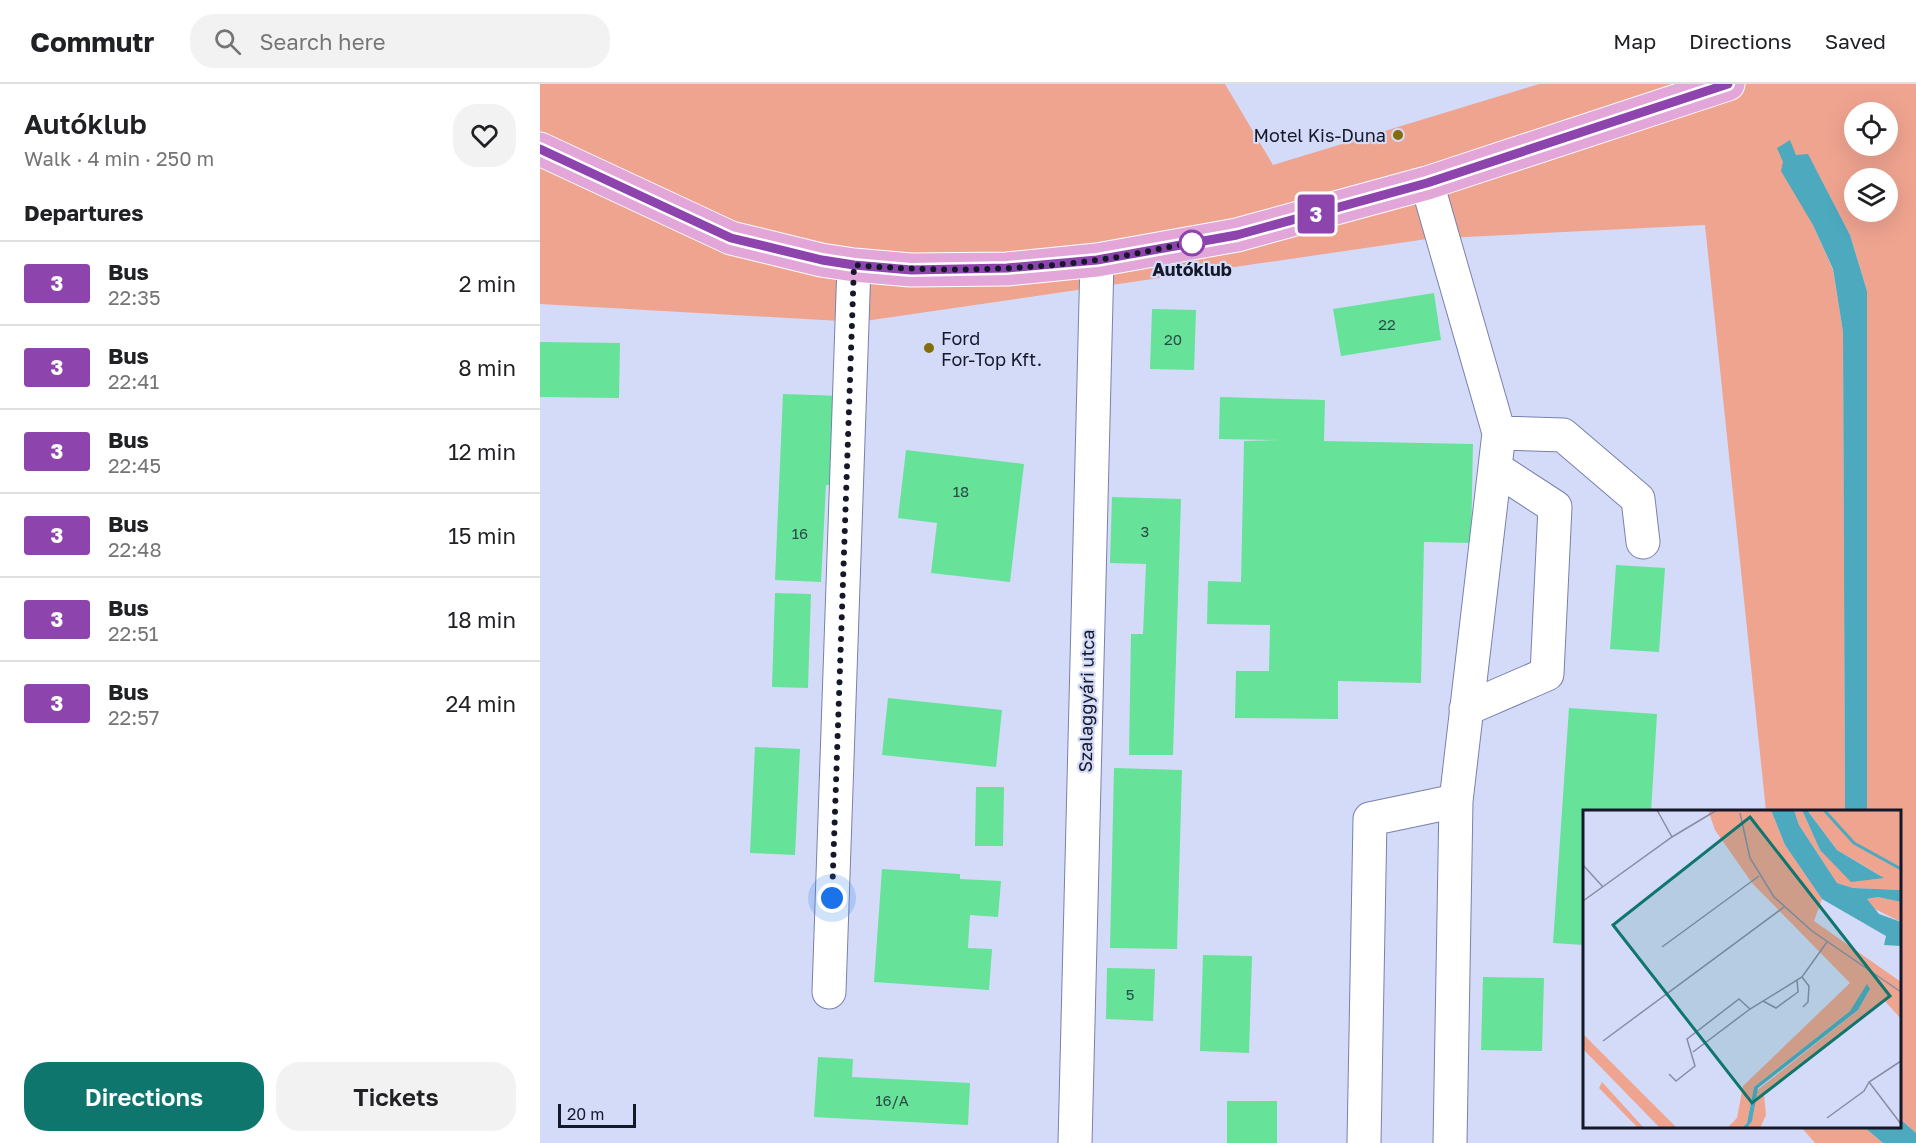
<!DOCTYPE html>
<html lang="en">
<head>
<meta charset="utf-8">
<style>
	:root { --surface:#fff; --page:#f2f2f2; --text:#202124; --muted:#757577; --line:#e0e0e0; --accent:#0f766e }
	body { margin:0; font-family:"Golos Text",sans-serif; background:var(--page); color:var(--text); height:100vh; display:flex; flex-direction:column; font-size:22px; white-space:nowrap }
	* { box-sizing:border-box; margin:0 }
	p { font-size:20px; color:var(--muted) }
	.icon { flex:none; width:33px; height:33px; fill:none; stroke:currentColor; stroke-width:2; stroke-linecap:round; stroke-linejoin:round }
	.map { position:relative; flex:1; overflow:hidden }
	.drawer { display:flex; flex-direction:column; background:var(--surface); width:540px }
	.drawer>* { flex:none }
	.badge { padding:0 12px; border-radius:4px; font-size:21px; line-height:39px }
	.controls { position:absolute; left:1304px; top:18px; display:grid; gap:12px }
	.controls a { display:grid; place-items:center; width:54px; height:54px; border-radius:50%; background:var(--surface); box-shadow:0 6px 24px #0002; font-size:30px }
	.scale { position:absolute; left:18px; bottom:15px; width:78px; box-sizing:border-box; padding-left:6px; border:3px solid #151829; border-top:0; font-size:16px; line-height:21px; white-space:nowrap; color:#151829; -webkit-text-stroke:4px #d4dbf8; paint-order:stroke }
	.you { position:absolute; width:30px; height:30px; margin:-15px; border:4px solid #fff; border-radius:50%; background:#1a73e8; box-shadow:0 0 0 9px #1a73e833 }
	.map>.badge { position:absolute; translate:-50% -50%; box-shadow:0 0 0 3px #fff }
	h2 { padding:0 24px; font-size:22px; line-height:54px }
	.round { display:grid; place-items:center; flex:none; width:63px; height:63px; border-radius:24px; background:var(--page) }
	.head { display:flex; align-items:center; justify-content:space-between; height:102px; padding:0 24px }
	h1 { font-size:28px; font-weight:600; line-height:45px }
	.action { display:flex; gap:12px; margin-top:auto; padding:12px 24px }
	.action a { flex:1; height:69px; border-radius:24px; background:var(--accent); color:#fff; font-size:24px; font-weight:600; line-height:69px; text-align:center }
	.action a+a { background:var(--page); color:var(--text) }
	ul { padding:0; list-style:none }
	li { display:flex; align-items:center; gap:18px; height:84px; padding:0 24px; border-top:2px solid var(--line) }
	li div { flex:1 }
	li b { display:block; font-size:22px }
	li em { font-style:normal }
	li .badge { min-width:66px; font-weight:700; text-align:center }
	header { display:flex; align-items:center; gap:36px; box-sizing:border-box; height:84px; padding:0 30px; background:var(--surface); border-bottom:2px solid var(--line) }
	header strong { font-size:28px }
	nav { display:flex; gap:33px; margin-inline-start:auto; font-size:21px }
	.search { width:420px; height:54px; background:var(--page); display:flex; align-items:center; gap:15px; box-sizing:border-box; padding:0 21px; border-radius:24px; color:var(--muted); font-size:22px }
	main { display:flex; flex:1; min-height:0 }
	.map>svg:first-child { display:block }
	.green { fill:#efa490; fill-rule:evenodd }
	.water { fill:#4da9be }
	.building { fill:#66e299 }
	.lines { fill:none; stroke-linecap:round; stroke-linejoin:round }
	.minor-casing { stroke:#7881ad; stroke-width:35 }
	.major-casing { stroke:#fff; stroke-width:35 }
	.minor { stroke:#fff; stroke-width:33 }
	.major { stroke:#e3a6d8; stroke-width:33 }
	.line-casing { stroke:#fff; stroke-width:14 }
	.line { stroke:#8e44ad; stroke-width:9 }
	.walk { stroke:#151829; stroke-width:6; stroke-dasharray:0 10.8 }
	.poi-dot { fill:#826d0a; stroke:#d4dbf8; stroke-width:2 }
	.stop-dot { fill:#fff; stroke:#8e44ad; stroke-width:3 }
	.labels { text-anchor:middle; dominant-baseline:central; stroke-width:4.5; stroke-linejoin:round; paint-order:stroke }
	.number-label { font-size:15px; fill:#294a45 }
	.poi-label { font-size:18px; fill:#151829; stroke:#d4dbf8; text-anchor:end }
	.stop-label { font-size:18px; font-weight:bold; fill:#151829; stroke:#d4dbf8 }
	.street-label { font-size:18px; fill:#151829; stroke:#d4dbf8 }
	.inset-river { fill:none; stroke:#4da9be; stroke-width:3 }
	.inset-road { fill:none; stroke:#888da5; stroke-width:1.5 }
	.view { fill:#0f766e; fill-opacity:0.15; stroke:#0f766e; stroke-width:3 }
	.inset-edge { fill:none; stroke:#151829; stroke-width:3 }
</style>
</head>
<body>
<header>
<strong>Commutr</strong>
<div class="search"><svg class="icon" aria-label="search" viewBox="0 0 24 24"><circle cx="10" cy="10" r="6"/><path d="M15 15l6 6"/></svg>Search here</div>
<nav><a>Map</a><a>Directions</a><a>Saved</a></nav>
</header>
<main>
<section class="drawer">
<div class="head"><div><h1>Autóklub</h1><p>Walk · 4 min · 250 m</p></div><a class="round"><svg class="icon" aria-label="heart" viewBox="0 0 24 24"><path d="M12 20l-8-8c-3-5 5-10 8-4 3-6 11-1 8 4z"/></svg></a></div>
<h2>Departures</h2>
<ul>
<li><span class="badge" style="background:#8e44ad;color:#fff">3</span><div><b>Bus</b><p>22:35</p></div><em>2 min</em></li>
<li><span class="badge" style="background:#8e44ad;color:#fff">3</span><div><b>Bus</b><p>22:41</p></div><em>8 min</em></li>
<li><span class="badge" style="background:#8e44ad;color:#fff">3</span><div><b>Bus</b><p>22:45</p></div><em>12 min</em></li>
<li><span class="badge" style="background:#8e44ad;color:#fff">3</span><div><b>Bus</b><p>22:48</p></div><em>15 min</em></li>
<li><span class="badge" style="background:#8e44ad;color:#fff">3</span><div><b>Bus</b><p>22:51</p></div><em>18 min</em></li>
<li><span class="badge" style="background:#8e44ad;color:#fff">3</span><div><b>Bus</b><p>22:57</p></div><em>24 min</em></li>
</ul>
<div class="action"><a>Directions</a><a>Tickets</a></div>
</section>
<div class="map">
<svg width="1376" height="1059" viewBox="0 0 1376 1059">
	<rect width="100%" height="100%" fill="#d4dbf8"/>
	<path class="green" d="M0,0H685L733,81L999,0H1376V1049L1360,1035V728L1327,727V207L1310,151L1268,71L1273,141L1293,186L1303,248L1305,727H1226L1165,141L887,155L318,238L0,220ZM1314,28H1347V62H1314ZM1314,94H1347V128H1314Z
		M1261,1043H1324L1343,1059H1275Z"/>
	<path class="water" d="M1250,56L1256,71L1268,70L1310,151L1327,207V727H1305L1303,248L1293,185L1273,141L1241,87L1243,78L1237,64Z
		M1360,1035L1376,1049V1059H1343L1324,1043L1360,1042Z"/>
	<path class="building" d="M894,209L901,256L801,272L793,225Z
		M612,225L656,226L654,286L610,285Z
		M0,258L80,259L79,314L0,313Z
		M243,310L303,312L300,402L286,401L281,498L235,496Z
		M680,313L785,316L784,357L933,360L931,459L884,458L881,599L798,597V635L695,634L696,587H729L730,541L667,540L668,497L701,498L704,357L739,356L679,355Z
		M366,366L484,380L470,498L391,489L397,439L358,434Z
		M572,413L641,415L633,671H589L591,550H603L606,480L570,479Z
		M1076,481L1125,484L1119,568L1070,565Z
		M235,509L271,510L268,604L232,603Z
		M348,614L462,626L456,683L342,671Z
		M1029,624L1117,630L1111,728H1044V861L1013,859Z
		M215,663L260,665L255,771L210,769Z
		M574,684L642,686L637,865L570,864Z
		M436,703H464L463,762H435Z
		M342,785L420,790V795L461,797L458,833L430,831L428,864L452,865L449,906L334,898Z
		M663,871L712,872L709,969L660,967Z
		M567,884L615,885L613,937L566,935Z
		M943,893L1004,894L1002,967L941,966Z
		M278,973L313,975L312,993L430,999L428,1041L274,1033Z
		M687,1017H737V1059H687Z"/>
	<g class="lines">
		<defs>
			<path id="minor" d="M887,99L959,349L916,717L910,1059
				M959,349L1023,351L1098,415L1103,458
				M926,625L1007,590L1015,423L955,384
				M289,908L314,181
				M535,1059L557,176
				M824,1059L830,735L916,717"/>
			<path id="major" d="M0,65L191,154L281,176L314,181L371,186L467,185L557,176L697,151L887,99L1188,0"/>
		</defs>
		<use href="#minor" class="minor-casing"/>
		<use href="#major" class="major-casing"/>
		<use href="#minor" class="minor"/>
		<use href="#major" class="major"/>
	</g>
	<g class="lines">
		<defs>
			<path id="line" d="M0,65L191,154L282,176L314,181L371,186L467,184L557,176L697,151L887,99L1188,0"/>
		</defs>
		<use href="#line" class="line-casing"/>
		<use href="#line" class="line"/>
		<path class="walk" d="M292,814L314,181C395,188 477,187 557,176C589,172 620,164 652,159"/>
	</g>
	<g class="poi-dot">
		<circle cx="858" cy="51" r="6"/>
		<circle cx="389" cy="264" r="6"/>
	</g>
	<circle class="stop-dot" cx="652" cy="159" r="12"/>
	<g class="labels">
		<g class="number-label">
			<text x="847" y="240">22</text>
			<text x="633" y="255">20</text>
			<text x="421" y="407">18</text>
			<text x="605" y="447">3</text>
			<text x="260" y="449">16</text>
			<text x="590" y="910">5</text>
			<text x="352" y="1016">16/A</text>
		</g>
		<g class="poi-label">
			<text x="846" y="51">Motel Kis-Duna</text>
			<text x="401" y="254" text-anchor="start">Ford<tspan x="401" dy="21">For-Top Kft.</tspan></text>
		</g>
		<g class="stop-label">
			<text x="652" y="185">Autóklub</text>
		</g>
		<g class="street-label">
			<text transform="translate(546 617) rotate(-89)">Szalaggyári utca</text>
		</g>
	</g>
	<g transform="translate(1043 726)">
		<rect width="318" height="318" fill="#d4dbf8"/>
		<path d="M125,0H188L202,35L239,89L231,111L318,172V209L301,190L181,284L183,305L177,318H164L170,306L172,282L275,200L287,179L267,201L171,277L164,313L159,318H144L154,308L160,276L267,173L169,73L132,20ZM211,0H219L237,40L300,67L254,40L224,0H318V80L270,78L254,73L216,15ZM295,87L318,92V112L286,96L284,89ZM0,224L94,318H77L0,239ZM19,272L61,318H55L16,278Z" fill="#efa490"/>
		<path d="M188,0H211L216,15L254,73L270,78L318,80V92L295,87L284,89L296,104L318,112V136L301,135L303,126L239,89L202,35ZM219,0H224L254,40L301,68L268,72L237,40ZM284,174L287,179L275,200L175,278L169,311L164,318H159L164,313L171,277L267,201Z" fill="#4da9be"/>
		<path class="inset-river" d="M241,0L271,33L318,59"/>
		<path class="inset-road" d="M74,0L89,27M157,3L167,48L191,87L229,121L318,182M0,55L20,77M0,91L89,27L134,0M79,137L176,66M219,167L226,176L225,192L220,197M180,191L193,198L215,182L214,170M20,231L201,97M110,242L167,199L219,167L244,132M86,264L93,271L112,256L104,229L156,189L167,199M286,272L318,314M244,308L281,281L286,272L318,251"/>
		<path class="view" d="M167,7L307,186L169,293L30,115Z"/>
		<rect width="318" height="318" class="inset-edge"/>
	</g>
</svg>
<div class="controls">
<a><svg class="icon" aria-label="locate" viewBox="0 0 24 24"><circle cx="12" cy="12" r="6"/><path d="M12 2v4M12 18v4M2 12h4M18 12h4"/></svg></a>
<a><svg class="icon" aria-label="layers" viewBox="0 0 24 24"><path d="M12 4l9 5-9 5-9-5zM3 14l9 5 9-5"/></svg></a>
</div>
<div class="scale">20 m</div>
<div class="you" style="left:292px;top:814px"></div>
<b class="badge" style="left:776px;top:130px;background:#8e44ad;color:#fff">3</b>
</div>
</main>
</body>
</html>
